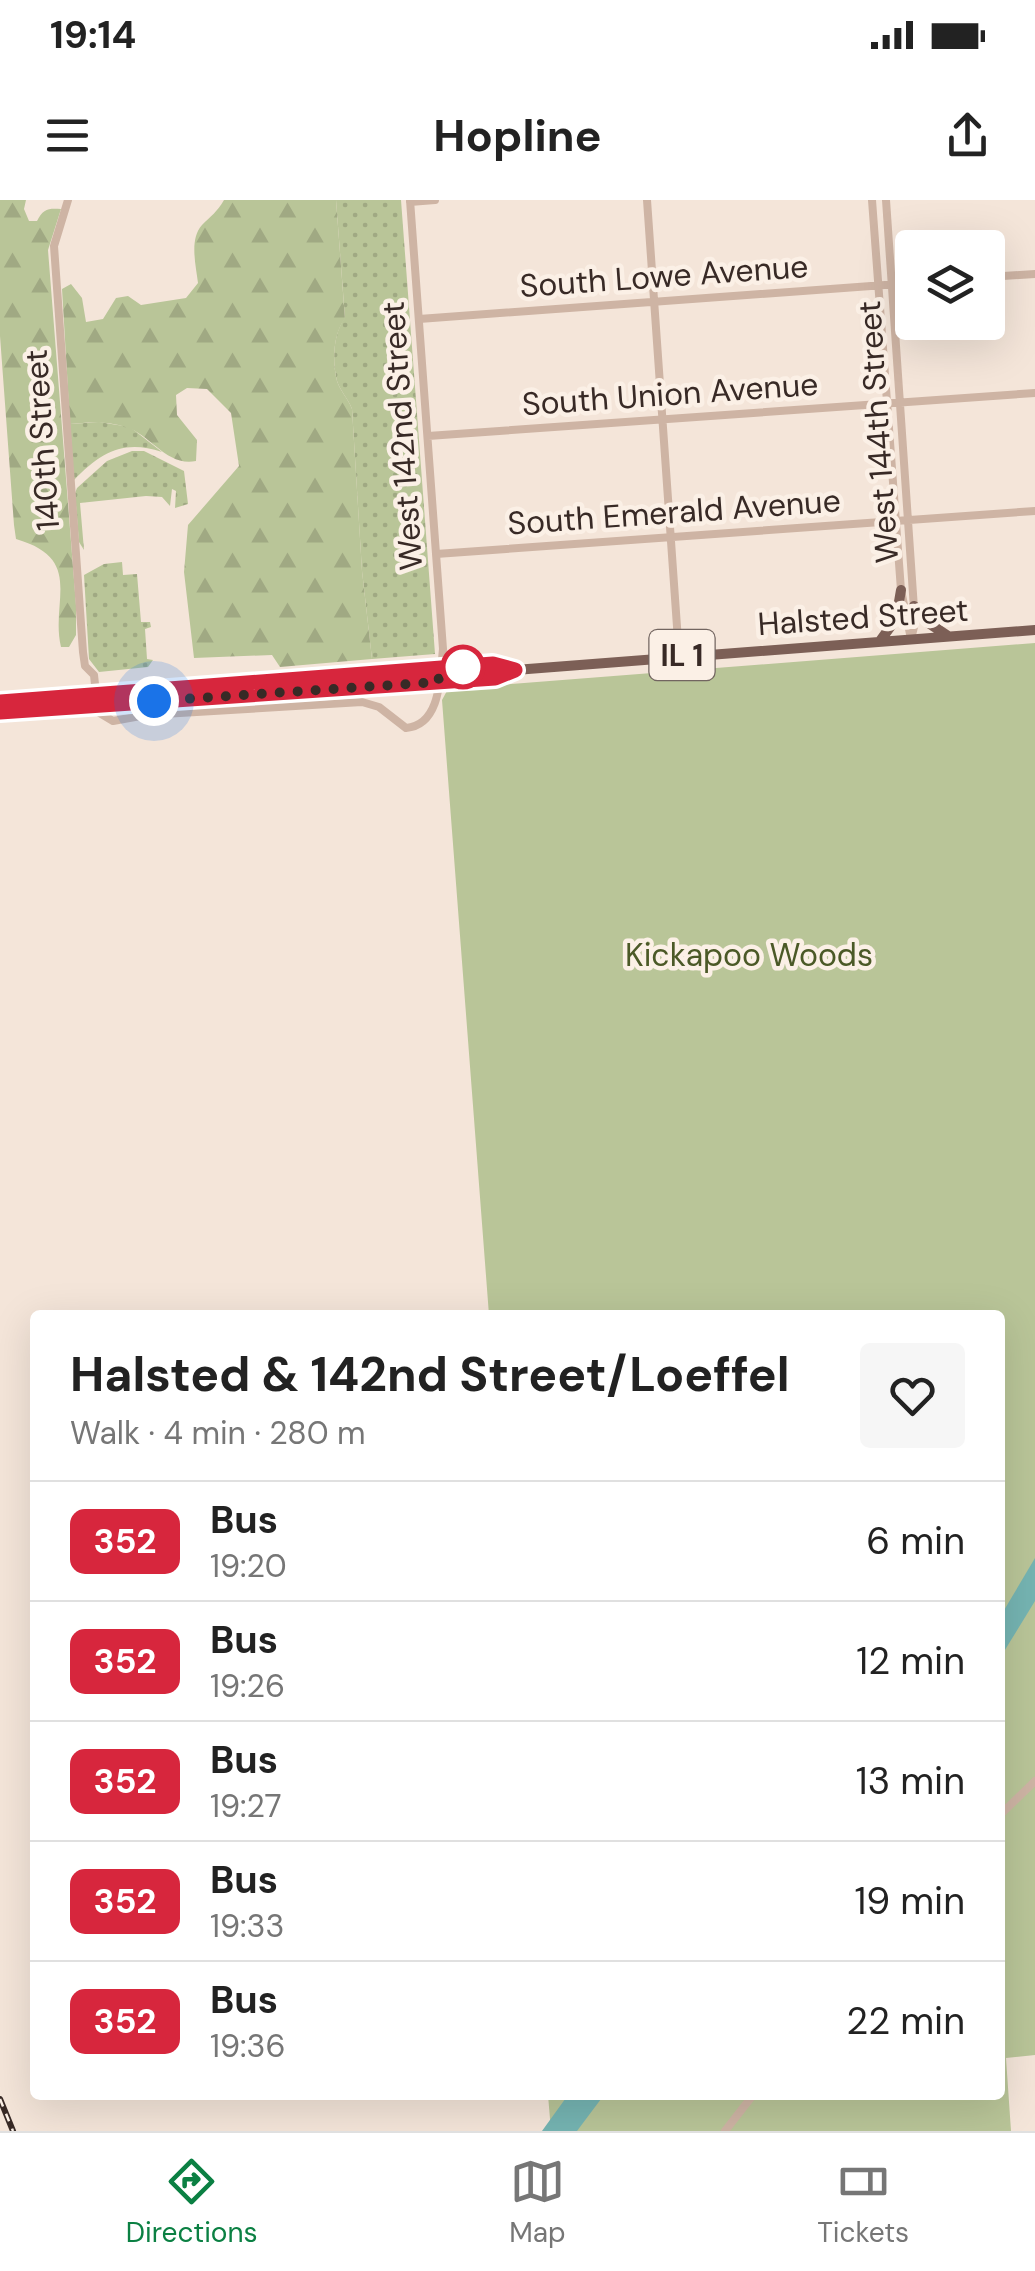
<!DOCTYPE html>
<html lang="en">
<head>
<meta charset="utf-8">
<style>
	:root { --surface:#fff; --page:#f6f6f6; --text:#222; --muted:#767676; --line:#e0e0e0; --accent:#0b8043 }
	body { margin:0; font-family:"DM Sans",sans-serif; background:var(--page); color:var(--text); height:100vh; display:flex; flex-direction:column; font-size:38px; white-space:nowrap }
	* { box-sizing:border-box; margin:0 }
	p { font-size:32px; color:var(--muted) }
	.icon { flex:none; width:55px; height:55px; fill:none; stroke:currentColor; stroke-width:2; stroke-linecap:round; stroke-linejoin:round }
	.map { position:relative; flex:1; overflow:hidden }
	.side { position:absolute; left:30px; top:1110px; width:975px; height:790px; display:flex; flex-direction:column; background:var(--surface); border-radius:10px; box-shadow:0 10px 40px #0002 }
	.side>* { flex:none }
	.badge { padding:0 20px; border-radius:15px; font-size:35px; line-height:65px }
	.buttons { position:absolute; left:895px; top:30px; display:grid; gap:20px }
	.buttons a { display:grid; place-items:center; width:110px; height:110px; border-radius:10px; background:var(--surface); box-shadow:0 10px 40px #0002; font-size:50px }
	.you { position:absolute; width:50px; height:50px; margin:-25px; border:8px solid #fff; border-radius:50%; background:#1a73e8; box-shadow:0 0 0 15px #1a73e833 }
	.map>.badge { position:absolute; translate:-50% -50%; box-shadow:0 0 0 5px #fff }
	.round { display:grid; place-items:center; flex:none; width:105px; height:105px; border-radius:10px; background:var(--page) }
	.summary { display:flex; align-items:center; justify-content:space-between; height:170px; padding:0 40px }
	h1 { font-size:48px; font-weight:700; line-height:75px }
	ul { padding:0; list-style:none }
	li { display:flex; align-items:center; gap:30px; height:120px; padding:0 40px; border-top:2px solid var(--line) }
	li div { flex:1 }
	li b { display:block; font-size:38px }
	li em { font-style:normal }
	li .badge { min-width:110px; font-weight:700; text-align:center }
	.status { display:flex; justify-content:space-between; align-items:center; height:70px; padding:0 50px; background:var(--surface); direction:ltr }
	.status svg { height:28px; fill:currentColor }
	header { display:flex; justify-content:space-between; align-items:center; height:130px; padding:0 40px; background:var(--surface); font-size:45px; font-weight:700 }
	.tabs { display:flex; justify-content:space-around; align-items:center; height:140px; border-top:2px solid var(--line); background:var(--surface); font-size:28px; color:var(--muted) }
	.tabs a { display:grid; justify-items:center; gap:5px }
	.tabs .on { color:var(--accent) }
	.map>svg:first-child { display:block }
	.grass { fill:url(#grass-dots) }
	.forest { fill:url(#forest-firs) }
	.park { fill:#b9c598 }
	.water { fill:#75b4b2 }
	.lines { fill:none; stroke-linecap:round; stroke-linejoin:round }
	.minor { stroke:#ceb4a4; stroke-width:8 }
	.major { stroke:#7c5f56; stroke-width:10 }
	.rail-casing { stroke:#382a26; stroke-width:6 }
	.rail { stroke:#fbf0e6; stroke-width:2.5; stroke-dasharray:8; stroke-linecap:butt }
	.major-bridge { stroke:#7c5f56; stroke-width:10 }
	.line-casing { stroke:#fff; stroke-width:22 }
	.line { stroke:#d7263d; stroke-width:15 }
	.walk { stroke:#382a26; stroke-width:10; stroke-dasharray:0 18 }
	.stop-dot { fill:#fff; stroke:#d7263d; stroke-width:5 }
	.labels { text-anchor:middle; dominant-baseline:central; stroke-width:9; stroke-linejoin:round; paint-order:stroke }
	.shield { fill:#fbf0e6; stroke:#726560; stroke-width:2.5 }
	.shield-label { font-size:30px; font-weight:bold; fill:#382a26 }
	.street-label { font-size:32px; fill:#382a26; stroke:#fbf0e6 }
	.park-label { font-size:32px; fill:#4b5927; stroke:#fbf0e6 }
</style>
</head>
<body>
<div class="status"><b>19:14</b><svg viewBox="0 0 49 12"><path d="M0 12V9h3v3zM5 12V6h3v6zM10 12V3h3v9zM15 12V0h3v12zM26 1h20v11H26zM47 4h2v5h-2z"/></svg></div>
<header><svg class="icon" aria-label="menu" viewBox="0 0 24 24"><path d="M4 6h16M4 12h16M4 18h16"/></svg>Hopline<svg class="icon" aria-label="share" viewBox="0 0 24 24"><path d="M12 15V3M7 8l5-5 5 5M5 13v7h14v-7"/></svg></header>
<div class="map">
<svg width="1035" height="1931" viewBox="0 0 1035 1931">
	<defs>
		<pattern id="grass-dots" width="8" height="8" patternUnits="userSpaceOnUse" patternTransform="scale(2.5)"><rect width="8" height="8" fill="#b9c598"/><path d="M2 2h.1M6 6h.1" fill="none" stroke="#a0a983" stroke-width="1.8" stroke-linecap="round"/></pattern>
		<pattern id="forest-firs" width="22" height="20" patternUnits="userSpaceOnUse" patternTransform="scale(2.5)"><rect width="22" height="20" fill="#b9c598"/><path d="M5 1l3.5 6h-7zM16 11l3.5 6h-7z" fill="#a0a983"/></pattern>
	</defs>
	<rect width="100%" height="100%" fill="#f4e5d9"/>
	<path class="grass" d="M336,0H401L435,454L372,459L362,371L352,209C348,198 340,191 337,181C332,162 333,133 345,118Z
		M99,222L130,227L162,252C124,239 101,252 74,280L70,224Z
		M132,251H144L184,271L188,304L175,308L176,291L172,289L170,306L162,297L146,296L80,303L84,350L79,342L75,293L77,288L107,261Z
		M122,362L123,375L137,374L141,422H150L151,427L145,429L147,459L153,460L148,467L99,472L89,459L84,375L104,364Z"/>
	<path class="forest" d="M0,0H26L24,9L29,21H37C43,9 48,8 61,9L48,50L76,405V435L69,447H61C50,401 85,359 16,339L14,325L0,136Z
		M224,0H336L345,119C333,133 332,162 337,181C340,191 348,198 352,209L362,371L372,459L280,467L272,455L194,458L184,372L188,325L239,266L231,213L207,189L187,188L176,195L177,215L197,240L196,261C167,267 151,235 126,227C108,221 89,222 70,224L62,89L71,84L82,98L86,122L103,119L116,98L128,96L141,105L186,98L198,83C196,66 189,39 202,25C211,16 217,12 224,0Z"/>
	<path class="park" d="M1035,443V1855L1006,1858L1011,1931H551L548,1895H1000V1115H489L442,500L448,489Z"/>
	<path class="water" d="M1035,1358V1401L1000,1458V1417Z
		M568,1895H604L577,1931H542Z"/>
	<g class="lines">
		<path class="minor" d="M68,0L54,46L83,452L85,466L94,475L98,512L113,521L146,515L362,502L379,507L406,528C441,525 440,477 443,449L410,0
			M647,0L679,455
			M872,0L901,390L911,439
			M886,0L915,423L912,435
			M410,2L435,0
			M988,77L1035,74
			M419,119L912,83
			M428,236L1035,193
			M436,354L1035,311
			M1000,1615L1035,1581
			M725,1931L753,1895"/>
		<path class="major" d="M914,406L927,422L948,436
			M880,441L896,419L901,390
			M228,485L493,464L514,470
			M230,495L495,478L515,470L1035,430"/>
		<defs>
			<path id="rail" d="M0,1899L13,1931"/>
		</defs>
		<use href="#rail" class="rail-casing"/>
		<use href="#rail" class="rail"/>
		<path class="major-bridge" d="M0,501L228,485
			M0,512L230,495"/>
	</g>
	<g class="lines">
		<defs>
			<path id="line" d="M0,502L493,464L515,470L495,478L0,512"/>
		</defs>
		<use href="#line" class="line-casing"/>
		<use href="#line" class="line"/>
		<path class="walk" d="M154,501L438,482L441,468L467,466L463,467"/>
	</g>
	<circle class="stop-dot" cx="463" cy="467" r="20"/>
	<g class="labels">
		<rect class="shield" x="649.5" y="430" width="65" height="50" rx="8"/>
		<g class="shield-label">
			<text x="682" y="455">IL 1</text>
		</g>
		<g class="street-label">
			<text transform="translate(664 76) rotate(-4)">South Lowe Avenue</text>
			<text transform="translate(670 194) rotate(-4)">South Union Avenue</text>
			<text transform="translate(878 232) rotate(-94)">West 144th Street</text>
			<text transform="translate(402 236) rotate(-94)">West 142nd Street</text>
			<text transform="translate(42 240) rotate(-94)">140th Street</text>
			<text transform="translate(674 312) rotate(-4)">South Emerald Avenue</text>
			<text transform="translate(863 417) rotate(-4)">Halsted Street</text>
		</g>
		<g class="park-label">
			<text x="749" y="755">Kickapoo Woods</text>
		</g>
	</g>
</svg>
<div class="buttons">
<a><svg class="icon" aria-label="layers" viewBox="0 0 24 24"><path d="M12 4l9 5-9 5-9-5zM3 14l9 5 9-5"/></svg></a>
</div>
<div class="you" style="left:154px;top:501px"></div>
<section class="side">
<div class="summary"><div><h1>Halsted &amp; 142nd Street/Loeffel</h1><p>Walk · 4 min · 280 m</p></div><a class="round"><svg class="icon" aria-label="heart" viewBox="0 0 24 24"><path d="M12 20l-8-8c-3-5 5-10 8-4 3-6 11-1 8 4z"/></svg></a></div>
<ul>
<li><span class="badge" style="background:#d7263d;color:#fff">352</span><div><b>Bus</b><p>19:20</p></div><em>6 min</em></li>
<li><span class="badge" style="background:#d7263d;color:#fff">352</span><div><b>Bus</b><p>19:26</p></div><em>12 min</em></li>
<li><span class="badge" style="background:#d7263d;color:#fff">352</span><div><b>Bus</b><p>19:27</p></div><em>13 min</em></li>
<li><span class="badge" style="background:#d7263d;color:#fff">352</span><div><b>Bus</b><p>19:33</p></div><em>19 min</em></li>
<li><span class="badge" style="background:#d7263d;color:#fff">352</span><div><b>Bus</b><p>19:36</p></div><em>22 min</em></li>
</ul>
</section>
</div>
<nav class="tabs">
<a class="on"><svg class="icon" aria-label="directions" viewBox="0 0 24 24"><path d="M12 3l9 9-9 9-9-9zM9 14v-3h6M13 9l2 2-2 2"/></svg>Directions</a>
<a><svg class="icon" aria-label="map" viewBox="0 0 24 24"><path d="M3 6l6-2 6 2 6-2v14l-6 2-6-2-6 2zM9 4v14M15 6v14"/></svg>Map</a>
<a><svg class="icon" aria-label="tickets" viewBox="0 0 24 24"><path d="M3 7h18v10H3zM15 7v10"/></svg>Tickets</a>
</nav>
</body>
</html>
